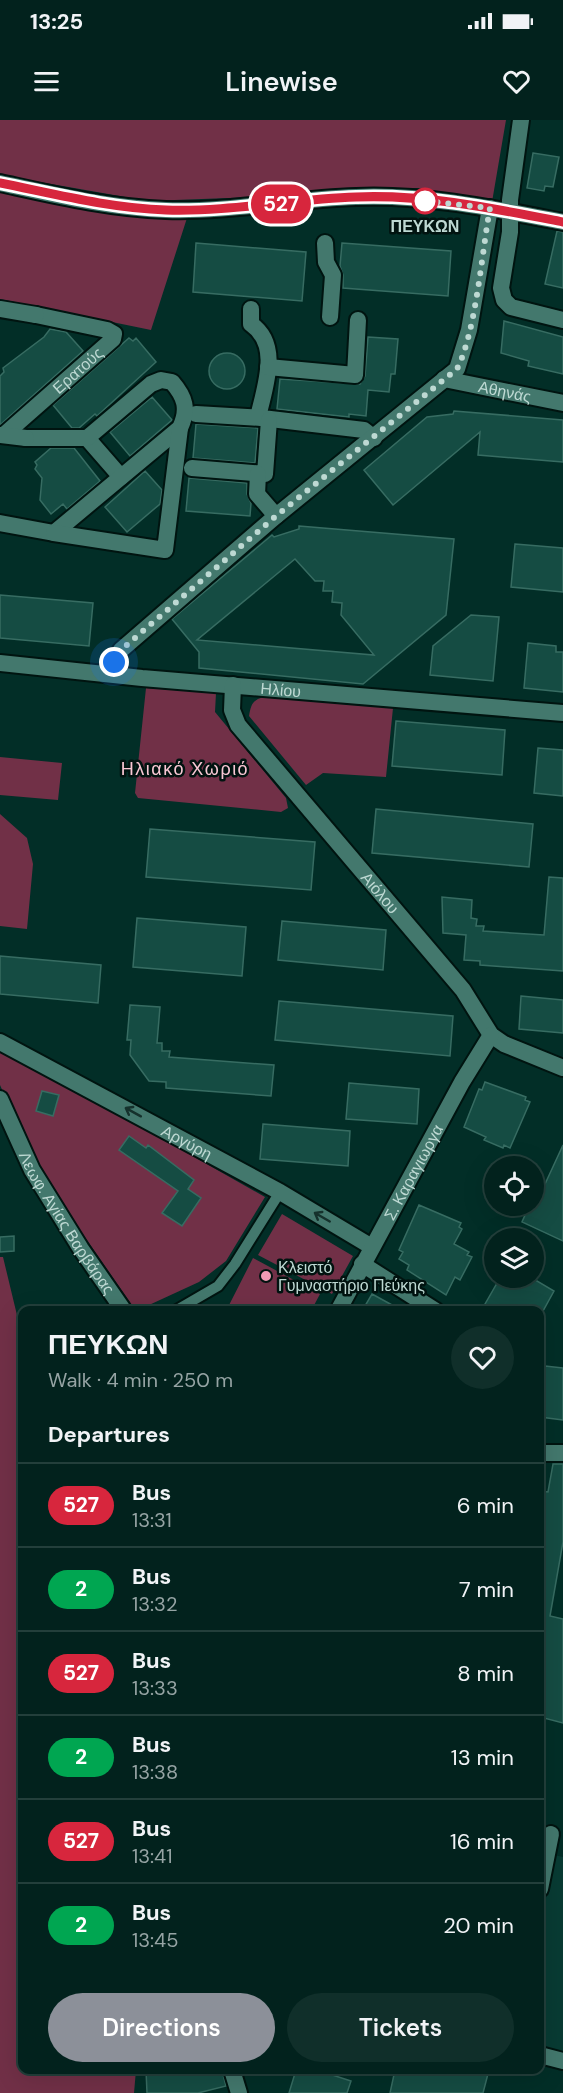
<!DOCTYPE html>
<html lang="en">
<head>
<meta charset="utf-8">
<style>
	:root { --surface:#02221d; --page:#102f2a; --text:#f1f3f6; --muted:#96a4a4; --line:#233f3b; --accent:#8c9099 }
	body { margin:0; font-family:"DM Sans",sans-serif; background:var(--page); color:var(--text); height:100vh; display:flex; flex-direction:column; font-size:22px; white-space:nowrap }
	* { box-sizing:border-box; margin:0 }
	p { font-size:20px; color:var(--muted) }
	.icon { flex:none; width:33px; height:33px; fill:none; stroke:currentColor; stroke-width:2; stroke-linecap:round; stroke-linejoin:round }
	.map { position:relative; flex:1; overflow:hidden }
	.drawer { position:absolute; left:18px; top:1186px; width:526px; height:768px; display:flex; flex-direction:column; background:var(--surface); border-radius:12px; box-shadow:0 6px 24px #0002,0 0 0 2px var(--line) }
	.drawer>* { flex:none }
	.badge { padding:0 12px; border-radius:20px; font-size:21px; line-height:39px }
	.fabs { position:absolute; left:484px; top:1036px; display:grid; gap:12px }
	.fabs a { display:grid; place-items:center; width:60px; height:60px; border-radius:50%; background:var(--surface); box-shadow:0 6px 24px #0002,0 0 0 2px var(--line); font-size:30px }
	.you { position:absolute; width:30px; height:30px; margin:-15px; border:4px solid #fff; border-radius:50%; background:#1a73e8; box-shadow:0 0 0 9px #1a73e833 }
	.map>.badge { position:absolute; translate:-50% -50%; box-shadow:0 0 0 3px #fff }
	h2 { padding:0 30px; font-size:22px; line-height:54px }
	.round { display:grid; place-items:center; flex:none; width:63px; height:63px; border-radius:32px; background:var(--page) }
	.head { display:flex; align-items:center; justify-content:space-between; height:102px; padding:0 30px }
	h1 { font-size:28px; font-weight:600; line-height:45px }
	.primary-button { display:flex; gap:12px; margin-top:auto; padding:12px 30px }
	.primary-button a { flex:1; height:69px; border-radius:36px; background:var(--accent); color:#fff; font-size:24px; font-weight:600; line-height:69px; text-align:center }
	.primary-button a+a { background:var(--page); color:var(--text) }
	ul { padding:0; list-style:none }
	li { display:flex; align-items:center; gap:18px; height:84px; padding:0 30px; border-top:2px solid var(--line) }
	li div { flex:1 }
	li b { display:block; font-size:22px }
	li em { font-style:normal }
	li .badge { min-width:66px; font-weight:700; text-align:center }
	.status { display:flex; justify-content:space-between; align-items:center; height:42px; padding:0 30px; background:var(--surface); direction:ltr }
	.status svg { height:16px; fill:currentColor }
	header { display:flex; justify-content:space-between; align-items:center; height:78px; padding:0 30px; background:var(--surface); font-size:27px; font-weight:600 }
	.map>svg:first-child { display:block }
	.built { fill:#083b33 }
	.green { fill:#713047 }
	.building { fill:#154c43; stroke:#376c62; stroke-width:1.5; fill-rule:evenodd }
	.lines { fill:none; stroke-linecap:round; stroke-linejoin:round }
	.service-casing { stroke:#001410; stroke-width:14 }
	.pedestrian-casing { stroke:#001410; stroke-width:20 }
	.minor-casing { stroke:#001410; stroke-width:20 }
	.service { stroke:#43786d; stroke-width:10 }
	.pedestrian { stroke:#43786d; stroke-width:16 }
	.minor { stroke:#43786d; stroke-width:16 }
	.oneway { stroke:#15312c }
	.line-casing { stroke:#fff; stroke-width:14 }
	.line { stroke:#d7263d; stroke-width:9 }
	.walk { stroke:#bed9d3; stroke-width:6; stroke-dasharray:0 10.8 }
	.stop-dot { fill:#fff; stroke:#d7263d; stroke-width:3 }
	.poi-dot { fill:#f09ab4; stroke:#011310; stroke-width:2 }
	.labels { text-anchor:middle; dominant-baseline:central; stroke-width:5; stroke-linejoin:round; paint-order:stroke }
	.stop-label { font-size:16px; font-weight:bold; fill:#bed9d3; stroke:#011310 }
	.street-label { font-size:16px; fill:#bed9d3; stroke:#011310 }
	.poi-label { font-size:16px; fill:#bed9d3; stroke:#011310; text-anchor:start }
	.neighbourhood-label { font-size:18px; letter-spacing:1.5px; fill:#f9c7d4; stroke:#011310 }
</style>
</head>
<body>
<div class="status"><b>13:25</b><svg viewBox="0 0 49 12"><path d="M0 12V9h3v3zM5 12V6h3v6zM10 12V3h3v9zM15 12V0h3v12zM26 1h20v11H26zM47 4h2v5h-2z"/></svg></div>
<header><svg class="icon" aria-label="menu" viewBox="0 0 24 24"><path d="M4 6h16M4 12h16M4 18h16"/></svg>Linewise<svg class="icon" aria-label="heart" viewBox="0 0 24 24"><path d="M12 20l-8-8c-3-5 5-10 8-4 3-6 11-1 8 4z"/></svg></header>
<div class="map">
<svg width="563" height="1973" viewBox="0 0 563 1973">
	<rect width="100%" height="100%" fill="#022e27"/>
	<path class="built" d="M554,1735L563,1737V1933L540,1925V1811Z"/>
	<path class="green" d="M0,0H506L492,82L418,68H359L259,77L148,81L0,55Z
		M0,72L148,98H187L151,210L0,179Z
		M146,568L216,573L215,592L286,678L288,688L281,692L138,678L135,673Z
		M264,577L393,588L386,657L323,653L306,665L249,596C251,585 252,580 264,577Z
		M0,637L62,643L58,680L0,675Z
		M0,694L27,718L33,744L27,809L0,806Z
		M6,930L265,1077L226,1141L199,1162L136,1191L37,1048L0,965V931Z
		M282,1094L353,1136L332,1174L258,1135Z
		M0,1137H3L22,1216V1950H136L134,1973H0Z
		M253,1138L320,1174L311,1191H226Z"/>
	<path class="building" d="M533,33L559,37L553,67L545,66L544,71L527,68Z
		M557,111L563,112V168L545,164Z
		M196,123L306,132L302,181L193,172Z
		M342,123L451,131L448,176L343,168V155L340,146Z
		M504,201L563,217V254L528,246L529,241L501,233Z
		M50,209L66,212L83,231L0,305V256L4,252L3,248L44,217Z
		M368,217L398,219L395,254H391L389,272L368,270L366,296L349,294V297L277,289L280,259L360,264L365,256Z
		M129,218L133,221L136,218L156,242L97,296L95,294L79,308H72L53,285Z
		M209 251a18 18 0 1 1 36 0a18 18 0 1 1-36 0Z
		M152,277L172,300L130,336L110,312Z
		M454,291L563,300V342L478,335L480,312L393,385L364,350L427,297L453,294Z
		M196,304L258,308L255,343L193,338Z
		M51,328H74L100,361L67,389L63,384L51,394L40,380L42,358L35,349L37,345L35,342Z
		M145,351L162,370L160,384L127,412L105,387Z
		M189,358L247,363V374L251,383L250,396L186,391Z
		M299,406L454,419L446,495L363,564L199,548V532L172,499L272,415L274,417L299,409ZM295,439L315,461H324L323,471H333L332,482L342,483L341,495L374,535L197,520Z
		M515,424L563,428V472L511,467Z
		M0,475L93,483L89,526L0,518Z
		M471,495L499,497L493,561L430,555L433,526Z
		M528,523L556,526V532H563V572L524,568Z
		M396,601L505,610L502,655L392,646Z
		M538,628L563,630V676L534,673Z
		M376,689L533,704L529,747L372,733Z
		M150,709L315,722L311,770L146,757Z
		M549,757L563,758V851L480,845V841L464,840L466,815L443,813L442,777L472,780L471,798L477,799L476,806H484L483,811L544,815Z
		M137,798L246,807L242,856L133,847Z
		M282,801L386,810L383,850L278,840Z
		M0,836L101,845L98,883L0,874Z
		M521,876L563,880V913L519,909Z
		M279,881L453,896L450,936L275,920Z
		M130,885L160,887L157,923H162V931H170L169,937L274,945L271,976L166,968V962L149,961L130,935L131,920H127Z
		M485,962L526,977L525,980L530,982L510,1028L504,1025L503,1028L484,1020L486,1017L464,1007L479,969L482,970Z
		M349,963L419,969L417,1004L346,999Z
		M42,971L59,975L53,996L36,991Z
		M263,1004L350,1011L348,1046L260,1039Z
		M129,1016L146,1028L148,1025L194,1060L188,1069L201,1078L182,1106L162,1093L178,1071L119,1030Z
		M563,1025V1121L522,1102L529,1086H534V1059L545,1064Z
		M419,1085L461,1103L459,1107L462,1109L454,1124L469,1132L467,1135L472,1137L460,1160L455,1157L446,1175L407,1150L409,1145L399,1139L403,1132L399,1130Z
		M14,1116V1131L0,1132V1117Z
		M500,1158H532L554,1171L543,1191H481Z
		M372,1174L403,1191H362Z
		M545,1246L563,1248V1300L540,1297V1254H544Z
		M553,1344H563V1422L550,1496L563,1499V1603L540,1597V1371L548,1372Z
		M146,1950H222L226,1966L198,1973H147Z
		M296,1950H317L351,1961L347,1973H289Z
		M395,1950H489L483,1973H390Z"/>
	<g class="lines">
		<defs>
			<path id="service" d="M175,1191L218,1166L235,1144L280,1072"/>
			<g id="pedestrian">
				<path d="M325,123L326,142L333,155L330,197"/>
				<path d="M251,189V204C280,224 266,263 259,293L262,298L364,310L374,318"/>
				<path d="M268,247L355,255L358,200"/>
				<path d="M196,294L262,298"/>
				<path id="s1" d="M4,315L113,219L114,214L107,210L36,195"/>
				<path d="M87,318L121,357"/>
				<path d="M192,348L265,354L269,300"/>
				<path d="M258,354L257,374L276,396"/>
				<path d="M0,403L54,413L180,308C189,289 185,277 172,262L161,260L151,264L87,318H26"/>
				<path d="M54,413L165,430L180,308"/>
			</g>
			<g id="minor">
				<path d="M521,0L510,80V112L501,168L504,180L511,187L563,200"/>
				<path d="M0,63C55,75 109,88 166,90C230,92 292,79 356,77C425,74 496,89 563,102"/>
				<path d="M0,189L36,195"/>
				<path id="s2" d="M444,259L563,283"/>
				<path d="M0,315L26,318"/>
				<path id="s3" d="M0,543L142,558L563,593"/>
				<path d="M107,554L121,530L276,396L457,249L469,210L490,88"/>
				<path id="s4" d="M233,565L232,590L238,605L463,870L491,915L504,924L563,948"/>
				<path id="s5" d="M0,922L280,1072L372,1127"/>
				<path id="s6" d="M0,979L32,1050L81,1129L124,1191"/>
				<path d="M362,1144L436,1191"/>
				<path id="s7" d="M338,1191L462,962L491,915"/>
				<path d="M540,1333H563"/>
				<path d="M540,1769L551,1714"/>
				<path d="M540,1935L563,1941"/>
				<path d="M232,1950L239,1973"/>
			</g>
		</defs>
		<use href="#service" class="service-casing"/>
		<use href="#pedestrian" class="pedestrian-casing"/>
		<use href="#minor" class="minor-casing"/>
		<use href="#service" class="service"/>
		<use href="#pedestrian" class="pedestrian"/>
		<use href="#minor" class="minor"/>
	</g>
	<defs><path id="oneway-shaft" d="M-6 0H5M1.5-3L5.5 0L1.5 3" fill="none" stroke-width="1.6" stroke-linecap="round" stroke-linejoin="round" transform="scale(1.5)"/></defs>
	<g class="oneway">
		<use href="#oneway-shaft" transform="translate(133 992) rotate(-151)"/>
		<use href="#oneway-shaft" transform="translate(322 1097) rotate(-150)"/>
	</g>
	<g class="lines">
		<defs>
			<path id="line" d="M0,63C55,74 109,88 166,90C230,92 292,79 356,77C425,74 496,89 563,102"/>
		</defs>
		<use href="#line" class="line-casing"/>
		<use href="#line" class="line"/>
		<path class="walk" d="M114,542L121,530L276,396L457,249C476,212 482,131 490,88L425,81"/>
	</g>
	<circle class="stop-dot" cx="425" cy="81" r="12"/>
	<circle class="poi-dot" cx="266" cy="1156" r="6"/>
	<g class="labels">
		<g class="stop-label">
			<text x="425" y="106">ΠΕΥΚΩΝ</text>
		</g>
		<g class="street-label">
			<text stroke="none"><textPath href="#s1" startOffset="98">Ερατούς</textPath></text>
			<text stroke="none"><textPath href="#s2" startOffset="62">Αθηνάς</textPath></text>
			<text stroke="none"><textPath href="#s3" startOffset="282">Ηλίου</textPath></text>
			<text stroke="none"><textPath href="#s4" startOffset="261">Αιόλου</textPath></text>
			<text stroke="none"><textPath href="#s5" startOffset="212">Αργύρη</textPath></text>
			<text stroke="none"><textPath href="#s7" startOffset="158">Σ. Καραγιωργα</textPath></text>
			<text stroke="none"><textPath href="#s6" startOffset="141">Λεωφ. Αγίας Βαρβάρας</textPath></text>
		</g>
		<g class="poi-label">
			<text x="278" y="1147">Κλειστό<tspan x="278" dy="18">Γυμναστήριο Πεύκης</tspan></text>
		</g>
		<g class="neighbourhood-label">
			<text x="185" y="649">Ηλιακό Χωριό</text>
		</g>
	</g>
</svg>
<div class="fabs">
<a><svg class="icon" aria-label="locate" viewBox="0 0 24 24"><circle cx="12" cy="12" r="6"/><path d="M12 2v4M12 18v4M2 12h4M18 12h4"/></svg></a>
<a><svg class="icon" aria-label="layers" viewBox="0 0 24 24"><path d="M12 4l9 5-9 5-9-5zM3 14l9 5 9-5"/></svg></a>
</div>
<div class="you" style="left:114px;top:542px"></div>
<b class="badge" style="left:281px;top:84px;background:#d7263d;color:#fff">527</b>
<section class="drawer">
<div class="head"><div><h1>ΠΕΥΚΩΝ</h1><p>Walk · 4 min · 250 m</p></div><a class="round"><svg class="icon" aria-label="heart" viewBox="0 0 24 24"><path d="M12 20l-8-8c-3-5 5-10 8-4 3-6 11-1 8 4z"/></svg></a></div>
<h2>Departures</h2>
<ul>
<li><span class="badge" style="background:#d7263d;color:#fff">527</span><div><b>Bus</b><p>13:31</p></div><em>6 min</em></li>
<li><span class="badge" style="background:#00a651;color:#fff">2</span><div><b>Bus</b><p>13:32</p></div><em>7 min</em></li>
<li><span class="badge" style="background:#d7263d;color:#fff">527</span><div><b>Bus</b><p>13:33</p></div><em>8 min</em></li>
<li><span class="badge" style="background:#00a651;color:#fff">2</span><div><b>Bus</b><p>13:38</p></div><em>13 min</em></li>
<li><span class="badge" style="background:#d7263d;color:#fff">527</span><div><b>Bus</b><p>13:41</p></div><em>16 min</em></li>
<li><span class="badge" style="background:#00a651;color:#fff">2</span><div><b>Bus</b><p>13:45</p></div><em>20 min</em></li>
</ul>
<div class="primary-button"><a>Directions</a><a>Tickets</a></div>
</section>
</div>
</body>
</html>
